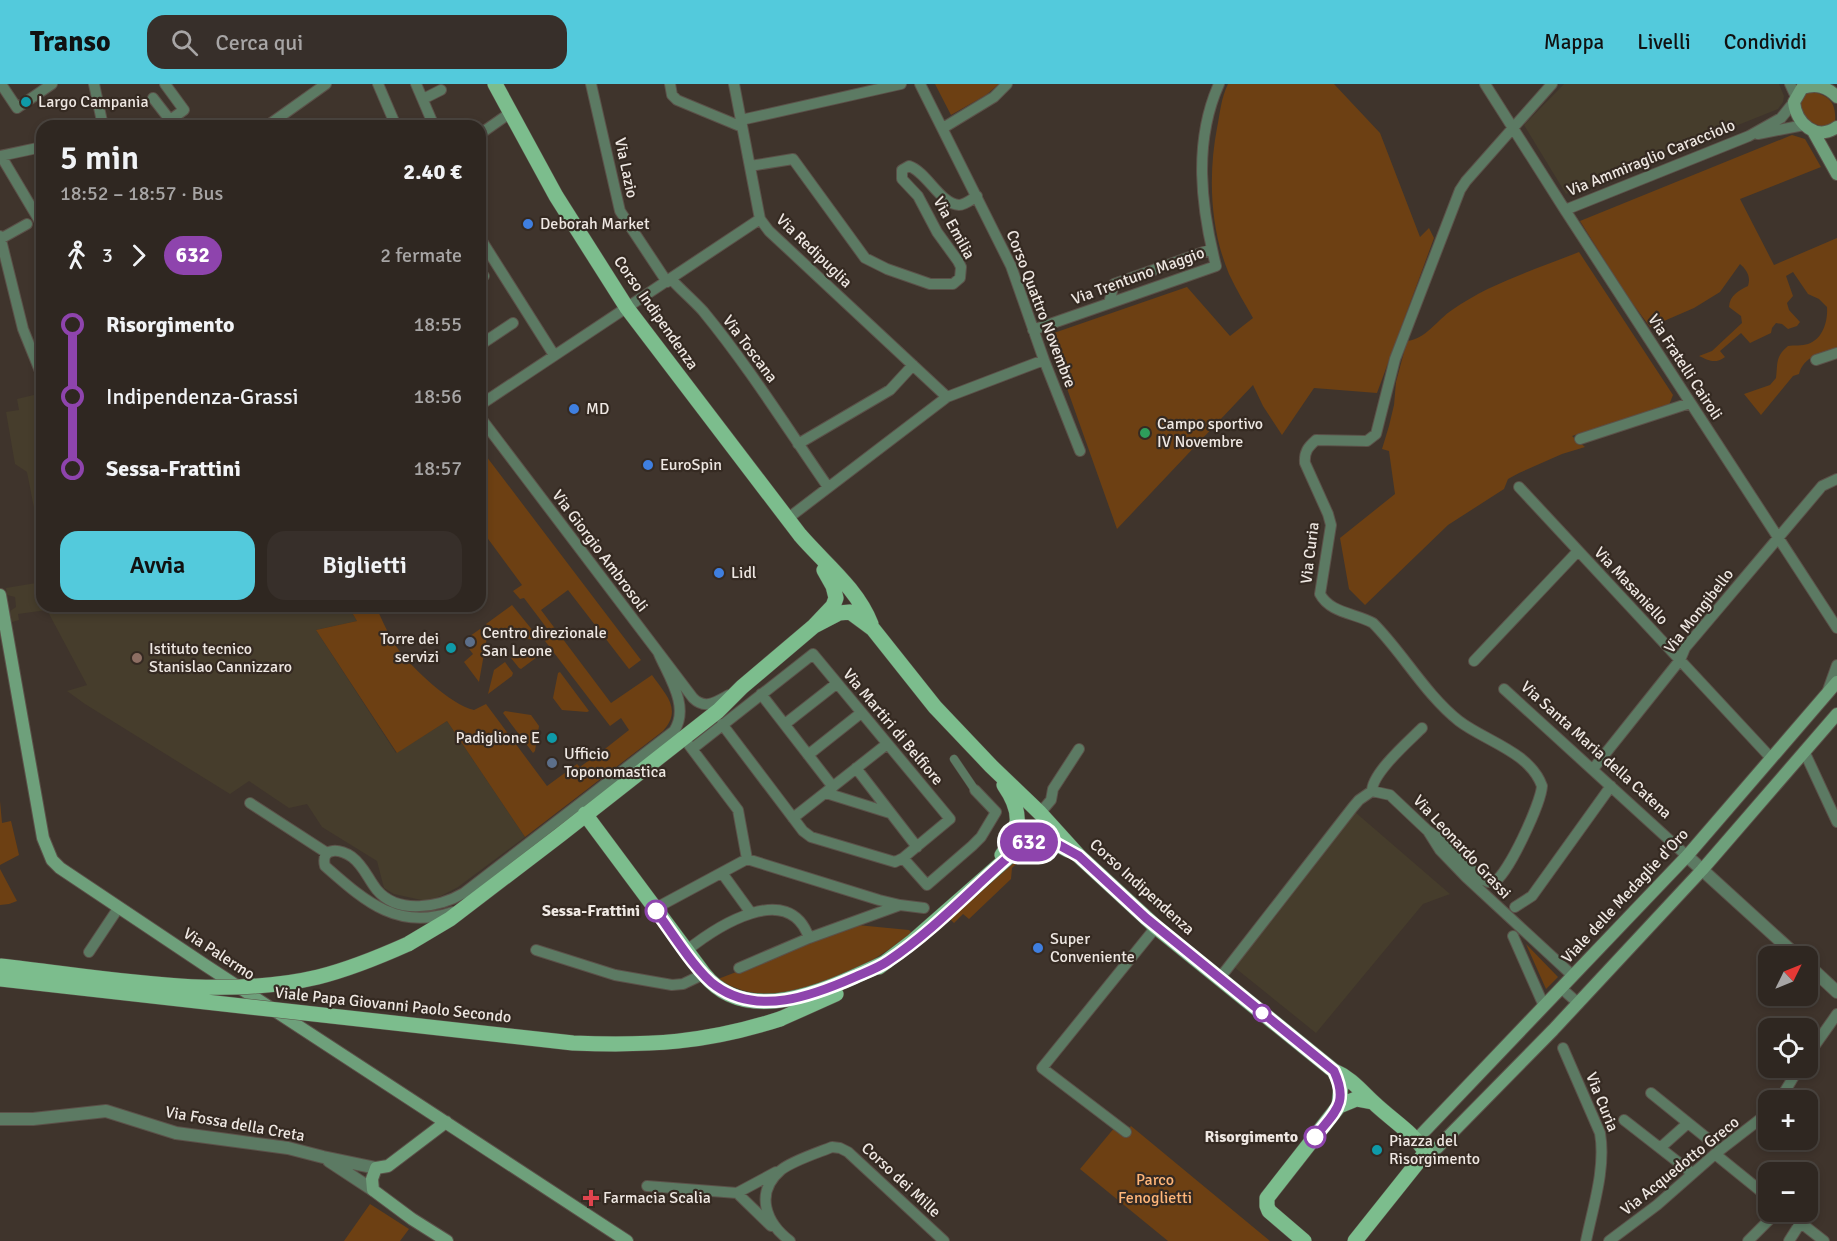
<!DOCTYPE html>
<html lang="it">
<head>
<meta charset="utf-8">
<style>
	:root { --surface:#2f2721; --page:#372f2a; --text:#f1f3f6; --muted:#a7a5a5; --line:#4a443f; --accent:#53cadc }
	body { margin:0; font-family:Signika,sans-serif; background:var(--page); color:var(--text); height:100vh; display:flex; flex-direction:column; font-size:22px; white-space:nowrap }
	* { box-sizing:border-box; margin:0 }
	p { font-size:20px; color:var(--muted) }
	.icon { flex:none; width:33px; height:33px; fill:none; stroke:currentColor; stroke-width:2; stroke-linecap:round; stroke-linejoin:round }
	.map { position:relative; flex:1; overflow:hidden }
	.sheet { position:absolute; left:36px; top:36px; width:450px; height:492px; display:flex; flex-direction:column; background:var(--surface); border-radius:18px; box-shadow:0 3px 9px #0003,0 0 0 2px var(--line) }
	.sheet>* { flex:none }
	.badge { padding:0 12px; border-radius:20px; font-size:21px; line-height:39px }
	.needle { width:39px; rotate:47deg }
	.tools { position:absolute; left:1758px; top:862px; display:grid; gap:12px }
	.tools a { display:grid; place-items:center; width:60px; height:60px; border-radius:12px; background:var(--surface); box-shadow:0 3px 9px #0003,0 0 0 2px var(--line); font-size:30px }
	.map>.badge { position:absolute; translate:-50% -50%; box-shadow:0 0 0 3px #fff }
	.legs { display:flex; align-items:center; gap:9px; height:66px; padding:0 24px; font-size:20px }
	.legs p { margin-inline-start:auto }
	.head { display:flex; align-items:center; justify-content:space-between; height:102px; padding:0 24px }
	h1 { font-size:33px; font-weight:600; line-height:45px }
	.button { display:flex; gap:12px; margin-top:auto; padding:12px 24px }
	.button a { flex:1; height:69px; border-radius:18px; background:var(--accent); color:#111; font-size:24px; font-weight:600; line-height:69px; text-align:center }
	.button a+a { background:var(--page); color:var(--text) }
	ul { padding:0 24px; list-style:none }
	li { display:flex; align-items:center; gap:21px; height:72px; font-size:22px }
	li i { display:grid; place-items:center; width:9px; height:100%; margin:0 8px; background:currentColor }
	li i::after { content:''; width:15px; height:15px; margin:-8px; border:4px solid; border-radius:50%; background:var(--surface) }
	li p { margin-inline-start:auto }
	li:first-child i { background:linear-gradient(#0000 50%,currentColor 0) }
	li:last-child i { background:linear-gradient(currentColor 50%,#0000 0) }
	header { display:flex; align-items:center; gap:36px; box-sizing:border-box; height:84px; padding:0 30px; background:var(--accent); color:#111 }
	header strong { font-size:28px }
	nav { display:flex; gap:33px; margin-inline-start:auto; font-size:21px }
	.search { width:420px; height:54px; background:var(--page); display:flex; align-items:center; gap:15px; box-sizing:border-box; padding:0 21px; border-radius:18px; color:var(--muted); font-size:22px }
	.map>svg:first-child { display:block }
	.education { fill:#463d2c }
	.green { fill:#6d4013 }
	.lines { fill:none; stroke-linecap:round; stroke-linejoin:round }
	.pedestrian-casing { stroke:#5b5149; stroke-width:9 }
	.minor-casing { stroke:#5b5149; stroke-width:12 }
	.tertiary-casing { stroke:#5b5149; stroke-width:14 }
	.secondary-casing { stroke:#5b5149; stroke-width:14 }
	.primary-casing { stroke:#5b5149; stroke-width:16 }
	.pedestrian { stroke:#5c7a63; stroke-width:8 }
	.minor { stroke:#5c7a63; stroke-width:10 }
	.tertiary { stroke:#5c7a63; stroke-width:12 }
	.secondary { stroke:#6ea07b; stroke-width:12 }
	.primary { stroke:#7cbd8d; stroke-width:15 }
	.primary-bridge-casing { stroke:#5b5149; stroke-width:16; stroke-linecap:butt }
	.primary-bridge { stroke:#7cbd8d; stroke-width:15 }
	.line-1-casing { stroke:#fff; stroke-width:14 }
	.line-1 { stroke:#8e44ad; stroke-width:9 }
	.culture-dot { fill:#0f9aa8; stroke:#352a22; stroke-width:2 }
	.shop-dot { fill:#3f7fe0; stroke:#352a22; stroke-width:2 }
	.leisure-dot { fill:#2e9e5b; stroke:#352a22; stroke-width:2 }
	.service-dot { fill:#5c6f8a; stroke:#352a22; stroke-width:2 }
	.education-dot { fill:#8d6e63; stroke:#352a22; stroke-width:2 }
	.stop-1-dot { fill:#fff; stroke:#8e44ad; stroke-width:3 }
	.health-dot { fill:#e0444e; stroke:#352a22; stroke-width:2 }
	.labels { text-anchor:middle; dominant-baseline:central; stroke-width:4.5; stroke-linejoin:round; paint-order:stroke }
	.poi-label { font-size:16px; fill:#eee7e2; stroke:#352a22; text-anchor:start }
	.street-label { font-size:16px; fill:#eee7e2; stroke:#352a22 }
	.stop-label { font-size:16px; font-weight:bold; fill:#eee7e2; stroke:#352a22; text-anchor:end }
	.park-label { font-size:16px; fill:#ffb679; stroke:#352a22 }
</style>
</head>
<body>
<header>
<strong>Transo</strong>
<div class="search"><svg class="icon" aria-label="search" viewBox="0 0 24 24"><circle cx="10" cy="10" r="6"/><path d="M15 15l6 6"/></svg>Cerca qui</div>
<nav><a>Mappa</a><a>Livelli</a><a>Condividi</a></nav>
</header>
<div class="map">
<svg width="1837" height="1157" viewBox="0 0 1837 1157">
	<rect width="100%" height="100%" fill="#3f342c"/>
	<path class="education" d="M1564,0H1779L1784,12L1783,18L1778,25L1566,110L1524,41Z
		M42,309V465L27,388L15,380L6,328L19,326L17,315Z
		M42,498V522H348L357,537L316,546L396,669L447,637L525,753L458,803L441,812L426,817L394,810L384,804L377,777L322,743L307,720L289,724L249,697L230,710L85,620L67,607L87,601L47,526L18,530L19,536L12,538L10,527L16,523L15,513L7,511L6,504Z
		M1355,728L1450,810L1423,820L1316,949L1234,883Z"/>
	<path class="green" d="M935,0H999L986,11L951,31Z
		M1228,0H1334L1380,49L1420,153L1429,144L1434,154L1377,309L1314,304L1282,351L1263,322L1253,301L1117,445L1048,251L1187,203L1230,252L1253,234C1245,220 1236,205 1229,190C1210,145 1208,91 1217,44C1220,29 1221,14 1228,0Z
		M1808,7C1826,10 1837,16 1835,38L1825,43C1807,40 1788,22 1808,7Z
		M1792,51L1805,55L1821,83L1740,115L1774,181L1837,154V264C1822,268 1803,273 1799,290L1793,292L1761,331L1744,310L1770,301L1776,294C1778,279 1775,273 1788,262C1794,261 1802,262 1808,260C1823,255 1828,237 1827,223L1819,215L1808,210L1793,188L1786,192L1793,212L1787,219L1789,226L1800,238L1797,242L1788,245L1782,240L1776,239L1772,244L1771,249L1750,259L1741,249L1720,267L1725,273C1715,280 1710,277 1699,272L1712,267L1742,239L1741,232L1729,223C1730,211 1738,207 1748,202C1751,193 1747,186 1740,180L1720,208L1694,224L1650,243L1627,212L1580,137Z
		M1579,168L1673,311L1669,321L1572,352L1585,363L1562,370L1519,389L1508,395L1504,405L1448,441L1365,521L1349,505L1340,454L1395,410L1389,367L1382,365L1389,342L1394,321L1396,298L1407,257C1426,255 1437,236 1452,226C1490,199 1537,185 1579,168Z
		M480,364L641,576L629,585L568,506L541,526L611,619L652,591C665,610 683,625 663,647L525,753L447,637L397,669L316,546L357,537L348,522H381L376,523C383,538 389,552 398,565C412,584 451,621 474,626L486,620L547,702L577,680L580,683L588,677L586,674H592L596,672L629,646L621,634L610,642L545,557L552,551L524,514L520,515L513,507L522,501L483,448L480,450Z
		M512,521L538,553L535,556L492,549L486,540Z
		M480,545L487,553L479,598L464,578L473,570L463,557Z
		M544,565L545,567L521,585L519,584L511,574L522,566Z
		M505,578L513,589L512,592L488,610L494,586Z
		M560,588L589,627L587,628L562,626L553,614L558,589Z
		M505,627L531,631L539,642L535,667L533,669L503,629Z
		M0,717L2,739L11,737L19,771L0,781Z
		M1034,762L1015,778L1016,780L1012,784L1011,795L969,835L963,830L954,839L949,834L1027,765Z
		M0,785L17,817L9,820L0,821Z
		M857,841L909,846L912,849C862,887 779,935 718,895Z
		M1526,860L1558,893L1546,905Z
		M1131,1042L1270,1157H1168L1080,1085L1115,1043L1124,1050Z
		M370,1120L409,1145L400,1157H344Z"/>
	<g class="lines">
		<defs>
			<path id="pedestrian" d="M954,675L975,706"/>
			<path id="minor" d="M1,0L17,24L52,0
				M94,0L103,42
				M378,0L396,42
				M416,0L434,42
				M591,0L620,127L667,198
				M670,0L672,11L677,16L742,43
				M734,0L760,135L769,147L947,313
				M920,0L1011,182L1044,276L1080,367
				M1485,0L1565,126L1837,544
				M1790,0L1796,13
				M153,14L170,36L184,26L165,0
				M423,15L441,6
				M741,36L901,0
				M267,42L326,0
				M943,44L994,13L1007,0
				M480,50L510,29
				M1758,50L1804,41
				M0,72L42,63
				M1,72L42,141
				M750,82L793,75L865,174L887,185L930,200H953L960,194L961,183L958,177L937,148L918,112L902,95V86L909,82C927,88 940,120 959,121C965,121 972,115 977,112
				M1565,126L1749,52L1781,34L1794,18
				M0,152L23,245L42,292
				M2,154L27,140
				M480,154L554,271
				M480,195L484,192
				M671,195C681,206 693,216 703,227C749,283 787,344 828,403
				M1109,219L1114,200L1212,165
				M1033,246L1216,182C1201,123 1193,58 1219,0
				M480,261L513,239
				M1816,276L1837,269
				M480,321L760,135
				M480,333L693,614C705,626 716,618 729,611
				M1580,355L1690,319
				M798,360L890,306L913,281
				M1519,403L1771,674
				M787,435L947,313L1044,276
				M1474,577L1578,467
				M1504,605L1687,772
				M1828,606L1837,581
				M761,610L833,703
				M785,640L836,600
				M689,661L738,726L747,775
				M692,665L813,570L950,735L903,774L895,778L811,753L803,747L722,640
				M1804,667L1837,738
				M808,671L861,629
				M856,684L917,763
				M1593,685L1680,576L1685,564L1822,402L1837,395
				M1372,707C1372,689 1409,657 1422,644
				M826,709L890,729
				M250,719L327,769
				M1040,729L1051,716L1053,705L1079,665
				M793,734L887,660
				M1428,747L1447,760L1481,795L1488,798H1494C1508,791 1541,719 1542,702C1530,668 1485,657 1459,637C1425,610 1403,569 1373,539C1355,529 1330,529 1320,510L1331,441L1328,430L1305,379C1304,368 1308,363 1316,356L1367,357L1376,350L1395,275L1460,106L1466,97L1552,0
				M903,774L927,801L972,762L981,753L996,728L975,706
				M722,789L751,829
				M1515,823L1532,812L1611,702
				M654,825L747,775L879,816L900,821
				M453,828C397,847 365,817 325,782C320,762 342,765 352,773C364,782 368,795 377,806C398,831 440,823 464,809L674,647C690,623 669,593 659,570
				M1513,852L1544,922
				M536,866L615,891L672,901L683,900L704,890
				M686,867C716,843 789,795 809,854
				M89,868L119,823
				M739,884L809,854L900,821L924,824
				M1219,895L1353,723L1359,716L1372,707L1390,711L1428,747L1440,766L1466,793L1572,891
				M1561,904L1578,919
				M1563,964L1600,1049C1606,1084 1593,1123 1586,1157
				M1808,971L1837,930
				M1651,1009L1713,1059
				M1779,1017L1799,984
				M1624,1036L1692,1089
				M1126,1048L1042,984L1156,843
				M1660,1064L1688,1039
				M1715,1070L1768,1113
				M647,1102L737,1109L776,1088
				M737,1109L771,1142
				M1787,1128L1824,1157
				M790,1157C766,1139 754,1109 781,1086C792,1077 817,1069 832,1063L840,1064L848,1068L944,1157
				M1609,1157L1657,1121L1715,1070L1768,1029
				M1748,1157L1777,1128
				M1789,1157L1801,1138"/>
			<path id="tertiary" d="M1687,772L1798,873
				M1808,881L1837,908
				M0,1035H33L106,1027L176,1049L288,1064L323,1073L376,1084
				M329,1077L373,1106"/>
			<path id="secondary" d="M1837,13C1827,2 1816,0 1802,4L1794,18C1796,39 1816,58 1837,43
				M1813,47L1837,90
				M0,511L43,754L52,776L60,784L205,881L627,1157
				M446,1038L388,1082L376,1084L372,1095L373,1106L412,1135L447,1157
				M1417,1055L1687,772L1837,598
				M1426,1068L1437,1064L1553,946L1702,786L1837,630"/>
			<path id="primary" d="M495,0L556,112L627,224L800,451C824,479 857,504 871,540
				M814,542L839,529L850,528L873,545L935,623L991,682L1040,729L1079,772L1156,843L1334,987C1351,994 1361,1007 1374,1019C1392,1036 1412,1048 1426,1068L1355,1157
				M585,730L704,890C749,947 836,901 886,878
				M1002,771C1022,745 1022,727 1004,701
				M408,860L450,835L560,751L718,627L742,603L814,542L833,522L836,514L833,502L824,486
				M879,883L913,857L1020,763C1040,752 1049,755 1068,766
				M780,935L836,910
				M1334,987L1341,1001L1339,1022
				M1304,1157L1269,1127L1267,1122V1114L1339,1022L1356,1015L1372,1018"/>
		</defs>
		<use href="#pedestrian" class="pedestrian-casing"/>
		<use href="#minor" class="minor-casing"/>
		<use href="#tertiary" class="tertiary-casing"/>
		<use href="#secondary" class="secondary-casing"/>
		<use href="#primary" class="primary-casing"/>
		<use href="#pedestrian" class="pedestrian"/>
		<use href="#minor" class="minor"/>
		<use href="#tertiary" class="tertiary"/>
		<use href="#secondary" class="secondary"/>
		<use href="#primary" class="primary"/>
		<defs>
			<path id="primary-bridge" d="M0,882C102,893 217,917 318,893C350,885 379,873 408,860
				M0,895L573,959C650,962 706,959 780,935"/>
		</defs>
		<use href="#primary-bridge" class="primary-bridge-casing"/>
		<use href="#primary-bridge" class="primary-bridge"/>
	</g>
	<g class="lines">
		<defs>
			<path id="line-1" d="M656,827C671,847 697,889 716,902C758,932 812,912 855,893C866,888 878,884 888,877C936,845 976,800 1020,763L1037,756H1050L1079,772L1146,834L1334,987C1349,1020 1335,1027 1315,1053"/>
		</defs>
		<use href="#line-1" class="line-1-casing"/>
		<use href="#line-1" class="line-1"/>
	</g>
	<g class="culture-dot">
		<circle cx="26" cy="18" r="6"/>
		<circle cx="451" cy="564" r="6"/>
		<circle cx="552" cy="654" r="6"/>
		<circle cx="1377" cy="1066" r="6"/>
	</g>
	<g class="shop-dot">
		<circle cx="528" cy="140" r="6"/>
		<circle cx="574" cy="325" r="6"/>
		<circle cx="648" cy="381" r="6"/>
		<circle cx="719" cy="489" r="6"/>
		<circle cx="1038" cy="864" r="6"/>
	</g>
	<circle class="leisure-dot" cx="1145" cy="349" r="6"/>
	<g class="service-dot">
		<circle cx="470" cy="558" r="6"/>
		<circle cx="552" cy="679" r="6"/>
	</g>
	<circle class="education-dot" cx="137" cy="574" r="6"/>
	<g class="stop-1-dot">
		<circle cx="656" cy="827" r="10"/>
		<circle cx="1262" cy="929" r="8"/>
		<circle cx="1315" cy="1053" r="10"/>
	</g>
	<path class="health-dot" d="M588 1105h6v6h6v6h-6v6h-6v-6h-6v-6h6z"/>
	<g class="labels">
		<g class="poi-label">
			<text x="38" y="18">Largo Campania</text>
			<text x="540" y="140">Deborah Market</text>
			<text x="586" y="325">MD</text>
			<text x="1157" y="340">Campo sportivo<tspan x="1157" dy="18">IV Novembre</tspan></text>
			<text x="660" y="381">EuroSpin</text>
			<text x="731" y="489">Lidl</text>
			<text x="482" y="549">Centro direzionale<tspan x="482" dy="18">San Leone</tspan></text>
			<text x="439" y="555" text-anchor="end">Torre dei<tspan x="439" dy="18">servizi</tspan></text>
			<text x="149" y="565">Istituto tecnico<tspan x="149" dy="18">Stanislao Cannizzaro</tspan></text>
			<text x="540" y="654" text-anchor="end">Padiglione E</text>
			<text x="564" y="670">Ufficio<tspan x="564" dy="18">Toponomastica</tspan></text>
			<text x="1050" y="855">Super<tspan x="1050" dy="18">Conveniente</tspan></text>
			<text x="1389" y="1057">Piazza del<tspan x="1389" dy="18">Risorgimento</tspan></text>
			<text x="603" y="1114">Farmacia Scalia</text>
		</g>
		<g class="street-label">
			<text transform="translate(1651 74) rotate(-22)">Via Ammiraglio Caracciolo</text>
			<text transform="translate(626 84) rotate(78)">Via Lazio</text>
			<text transform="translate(954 144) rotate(61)">Via Emilia</text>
			<text transform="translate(814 167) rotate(44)">Via Redipuglia</text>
			<text transform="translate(1138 192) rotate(-20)">Via Trentuno Maggio</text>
			<text transform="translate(1041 225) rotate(69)">Corso Quattro Novembre</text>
			<text transform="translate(656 229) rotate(55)">Corso Indipendenza</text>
			<text transform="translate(750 265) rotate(53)">Via Toscana</text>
			<text transform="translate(1685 283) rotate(57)">Via Fratelli Cairoli</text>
			<text transform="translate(600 467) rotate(53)">Via Giorgio Ambrosoli</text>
			<text transform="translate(1310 469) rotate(-83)">Via Curia</text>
			<text transform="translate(1631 502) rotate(47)">Via Masaniello</text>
			<text transform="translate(1699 527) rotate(-52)">Via Mongibello</text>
			<text transform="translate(893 643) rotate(50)">Via Martiri di Belfiore</text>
			<text transform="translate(1596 666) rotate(42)">Via Santa Maria della Catena</text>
			<text transform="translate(1462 763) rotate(47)">Via Leonardo Grassi</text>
			<text transform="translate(1142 803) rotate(42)">Corso Indipendenza</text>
			<text transform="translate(1625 812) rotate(-47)">Viale delle Medaglie d'Oro</text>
			<text transform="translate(219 870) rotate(33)">Via Palermo</text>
			<text transform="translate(393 921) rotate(6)">Viale Papa Giovanni Paolo Secondo</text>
			<text transform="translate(1602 1018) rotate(68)">Via Curia</text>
			<text transform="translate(235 1040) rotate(10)">Via Fossa della Creta</text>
			<text transform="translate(1680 1082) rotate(-39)">Via Acquedotto Greco</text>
			<text transform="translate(901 1096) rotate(43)">Corso dei Mille</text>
		</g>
		<g class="stop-label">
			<text x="640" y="827">Sessa-Frattini</text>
			<text x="1298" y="1053">Risorgimento</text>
		</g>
		<g class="park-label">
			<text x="1155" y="1096">Parco<tspan x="1155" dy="18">Fenoglietti</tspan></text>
		</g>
	</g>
</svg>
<div class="tools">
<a><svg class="needle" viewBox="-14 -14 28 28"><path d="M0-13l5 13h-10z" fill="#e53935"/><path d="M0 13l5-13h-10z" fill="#a7a5a5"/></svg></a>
<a><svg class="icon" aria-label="locate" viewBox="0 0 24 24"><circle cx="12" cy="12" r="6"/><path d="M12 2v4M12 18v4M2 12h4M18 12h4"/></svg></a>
<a>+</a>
<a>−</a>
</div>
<b class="badge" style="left:1029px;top:758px;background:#8e44ad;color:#fff">632</b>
<section class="sheet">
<div class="head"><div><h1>5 min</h1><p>18:52 – 18:57 · Bus</p></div><b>2.40 €</b></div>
<div class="legs"><svg class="icon" aria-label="walk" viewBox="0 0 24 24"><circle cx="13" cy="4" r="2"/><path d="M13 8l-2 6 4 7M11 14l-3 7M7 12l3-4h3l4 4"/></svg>3<svg class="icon" aria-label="forward" viewBox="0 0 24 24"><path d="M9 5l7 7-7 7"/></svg><b class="badge" style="background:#8e44ad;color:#fff">632</b><p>2 fermate</p></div>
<ul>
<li><i style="color:#8e44ad"></i><b>Risorgimento</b><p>18:55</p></li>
<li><i style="color:#8e44ad"></i><span>Indipendenza-Grassi</span><p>18:56</p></li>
<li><i style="color:#8e44ad"></i><b>Sessa-Frattini</b><p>18:57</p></li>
</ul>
<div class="button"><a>Avvia</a><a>Biglietti</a></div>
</section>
</div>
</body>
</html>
